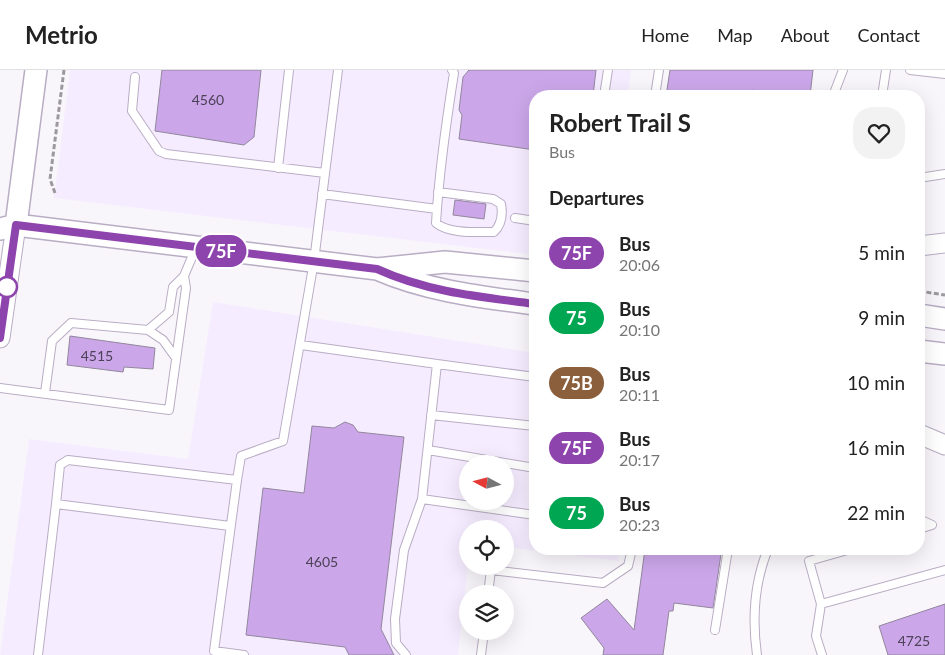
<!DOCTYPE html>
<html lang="en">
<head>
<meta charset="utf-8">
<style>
	:root { --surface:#fff; --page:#f2f2f2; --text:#222; --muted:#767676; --line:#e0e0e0 }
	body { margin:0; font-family:Lato,sans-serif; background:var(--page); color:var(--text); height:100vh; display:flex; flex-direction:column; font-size:19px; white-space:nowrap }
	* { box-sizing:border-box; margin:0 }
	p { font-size:16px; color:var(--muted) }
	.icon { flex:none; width:28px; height:28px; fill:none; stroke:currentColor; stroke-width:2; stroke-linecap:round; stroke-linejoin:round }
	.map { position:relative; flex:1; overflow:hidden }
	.drawer { position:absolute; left:529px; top:20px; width:396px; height:465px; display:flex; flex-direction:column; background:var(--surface); border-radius:20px; box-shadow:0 5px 20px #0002 }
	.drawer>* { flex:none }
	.badge { padding:0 10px; border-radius:16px; font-size:18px; line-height:32px }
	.needle { width:32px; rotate:277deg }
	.fabs { position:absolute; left:459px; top:385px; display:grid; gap:10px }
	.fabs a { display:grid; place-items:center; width:55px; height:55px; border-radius:50%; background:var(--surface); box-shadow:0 5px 20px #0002; font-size:25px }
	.map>.badge { position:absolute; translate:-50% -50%; box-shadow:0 0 0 2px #fff }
	h2 { padding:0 20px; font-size:19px; line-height:45px }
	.round { display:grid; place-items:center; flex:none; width:52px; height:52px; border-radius:20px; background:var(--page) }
	.summary { display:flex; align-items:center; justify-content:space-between; height:85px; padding:0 20px }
	h1 { font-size:24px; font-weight:700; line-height:38px }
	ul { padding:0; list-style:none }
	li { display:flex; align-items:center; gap:15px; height:65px; padding:0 20px }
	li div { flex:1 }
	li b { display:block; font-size:19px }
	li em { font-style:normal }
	li .badge { min-width:55px; font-weight:700; text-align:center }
	header { display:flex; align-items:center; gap:30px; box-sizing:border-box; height:70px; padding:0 25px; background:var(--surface); border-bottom:1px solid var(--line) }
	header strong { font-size:24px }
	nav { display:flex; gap:28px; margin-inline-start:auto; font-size:18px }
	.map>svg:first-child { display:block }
	.built { fill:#f6ecff; fill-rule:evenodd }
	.building { fill:#cba7e9; stroke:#92869c }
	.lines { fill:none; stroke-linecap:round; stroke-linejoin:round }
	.service-casing { stroke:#b9adc4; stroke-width:10 }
	.tertiary-casing { stroke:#b9adc4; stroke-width:21 }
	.secondary-casing { stroke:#b9adc4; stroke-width:24 }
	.path { stroke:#9c989f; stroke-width:3; stroke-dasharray:5 2.5; stroke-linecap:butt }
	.service { stroke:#fff; stroke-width:8 }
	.tertiary { stroke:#fff; stroke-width:19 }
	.secondary { stroke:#fff; stroke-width:21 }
	.line-casing { stroke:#fff; stroke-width:11 }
	.line { stroke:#8e44ad; stroke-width:8 }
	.stop-dot { fill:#fff; stroke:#8e44ad; stroke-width:2.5 }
	.labels { text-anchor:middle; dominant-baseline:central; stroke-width:4; stroke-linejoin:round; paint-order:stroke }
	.number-label { font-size:14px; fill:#4d4158 }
</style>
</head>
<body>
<header>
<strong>Metrio</strong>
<nav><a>Home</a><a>Map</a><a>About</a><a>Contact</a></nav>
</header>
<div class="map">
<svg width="945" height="585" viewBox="0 0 945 585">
	<rect width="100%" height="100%" fill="#f9f6fb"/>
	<path class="built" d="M70,0H631L628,26H535V185L54,128Z
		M213,232L535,283V479H619L618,491L505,477V459H468V496L458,585H0L29,369L188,389ZM468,394H505V431H468Z"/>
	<path class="building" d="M162,0H261L254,67L244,75L155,61Z
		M469,0H596L593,26H535V80L459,69L462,45L459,40L463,7Z
		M670,0H813L810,26H760L753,20L741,26H666Z
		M455,130L486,134L484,149L453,145Z
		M70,266L155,278L153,299L124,297L123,302L67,295Z
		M345,352L353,355L358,362L404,367L381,559L394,585H349L345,577L246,565L263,418L304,423L312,356L334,358Z
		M645,479H699V481L721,484L713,538L674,533L673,541H669L663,585H603L604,578L581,548L607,529L634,560Z
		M945,534V585H888L879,556Z"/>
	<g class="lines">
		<defs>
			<path id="service" d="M910,0L945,4
				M135,7L132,41L159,81L166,84L325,103
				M604,26L608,0
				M655,26L659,0
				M833,26L843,0
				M882,26L886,0
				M278,98L289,0
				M919,108L945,104
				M438,122L493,129L501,134C503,145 502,154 494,162C477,162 449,164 436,153C439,103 446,53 454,3L452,0
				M322,124L437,139
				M515,148L535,151
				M148,260L169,242L173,217L184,206L195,180
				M301,275L437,294L422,429L404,480L395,549L396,573L406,585
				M437,294L535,307
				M0,318L169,340L186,218L184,206
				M45,323L52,271L71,253L148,260L163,270L176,288
				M431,345L535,356
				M428,380L535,398
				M422,429L535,445
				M56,434L60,395L68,390L237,410
				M919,449L932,455L919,459
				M851,479L809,491L821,534L945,500
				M488,524L491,500L603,513L628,496L632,479
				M821,534L816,566L822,585
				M715,560L728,479
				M38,585L56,434L230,456
				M244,585L214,581L237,410L241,386L283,371L314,191L338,0
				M481,585L484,561
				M757,585C752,549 754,513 768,479"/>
			<path id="tertiary" d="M919,176L945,173
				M0,268L16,155
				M919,364L945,375"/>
			<path id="secondary" d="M16,155L36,0
				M0,159L16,155L377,199L445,192L535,201
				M377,199C427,221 481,227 535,234
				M919,245L945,249
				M919,281L945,284"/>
		</defs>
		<use href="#service" class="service-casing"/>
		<use href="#tertiary" class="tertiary-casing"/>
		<use href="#secondary" class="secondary-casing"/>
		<path class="path" d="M55,123L50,109L64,0
			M919,221L945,225"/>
		<use href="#service" class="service"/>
		<use href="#tertiary" class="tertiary"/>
		<use href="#secondary" class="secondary"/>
	</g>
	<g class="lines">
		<defs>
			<path id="line" d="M0,268L16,155L377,199C427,222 481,227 535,234"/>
		</defs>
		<use href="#line" class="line-casing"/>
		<use href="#line" class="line"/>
	</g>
	<circle class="stop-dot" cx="7" cy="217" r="10"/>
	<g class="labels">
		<g class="number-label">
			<text x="208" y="29">4560</text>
			<text x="97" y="285">4515</text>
			<text x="322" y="491">4605</text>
			<text x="914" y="570">4725</text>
		</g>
	</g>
</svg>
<div class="fabs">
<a><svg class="needle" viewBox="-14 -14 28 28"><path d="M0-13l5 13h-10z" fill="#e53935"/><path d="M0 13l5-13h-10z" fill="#767676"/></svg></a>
<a><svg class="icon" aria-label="locate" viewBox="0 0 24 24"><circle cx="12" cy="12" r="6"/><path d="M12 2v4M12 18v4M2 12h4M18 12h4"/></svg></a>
<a><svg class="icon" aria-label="layers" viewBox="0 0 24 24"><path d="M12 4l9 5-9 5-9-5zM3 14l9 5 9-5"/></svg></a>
</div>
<b class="badge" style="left:221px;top:181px;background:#8e44ad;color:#fff">75F</b>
<section class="drawer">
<div class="summary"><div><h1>Robert Trail S</h1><p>Bus</p></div><a class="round"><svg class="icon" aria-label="heart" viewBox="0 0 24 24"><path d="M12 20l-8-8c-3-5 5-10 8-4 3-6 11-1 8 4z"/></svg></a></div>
<h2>Departures</h2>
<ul>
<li><span class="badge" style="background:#8e44ad;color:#fff">75F</span><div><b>Bus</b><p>20:06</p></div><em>5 min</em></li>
<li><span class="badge" style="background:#00a651;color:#fff">75</span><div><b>Bus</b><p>20:10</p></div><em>9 min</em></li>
<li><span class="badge" style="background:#8b5e3c;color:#fff">75B</span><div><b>Bus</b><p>20:11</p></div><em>10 min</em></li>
<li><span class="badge" style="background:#8e44ad;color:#fff">75F</span><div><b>Bus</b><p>20:17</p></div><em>16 min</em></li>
<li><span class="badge" style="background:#00a651;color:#fff">75</span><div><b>Bus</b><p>20:23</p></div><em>22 min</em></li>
</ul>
</section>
</div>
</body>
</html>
